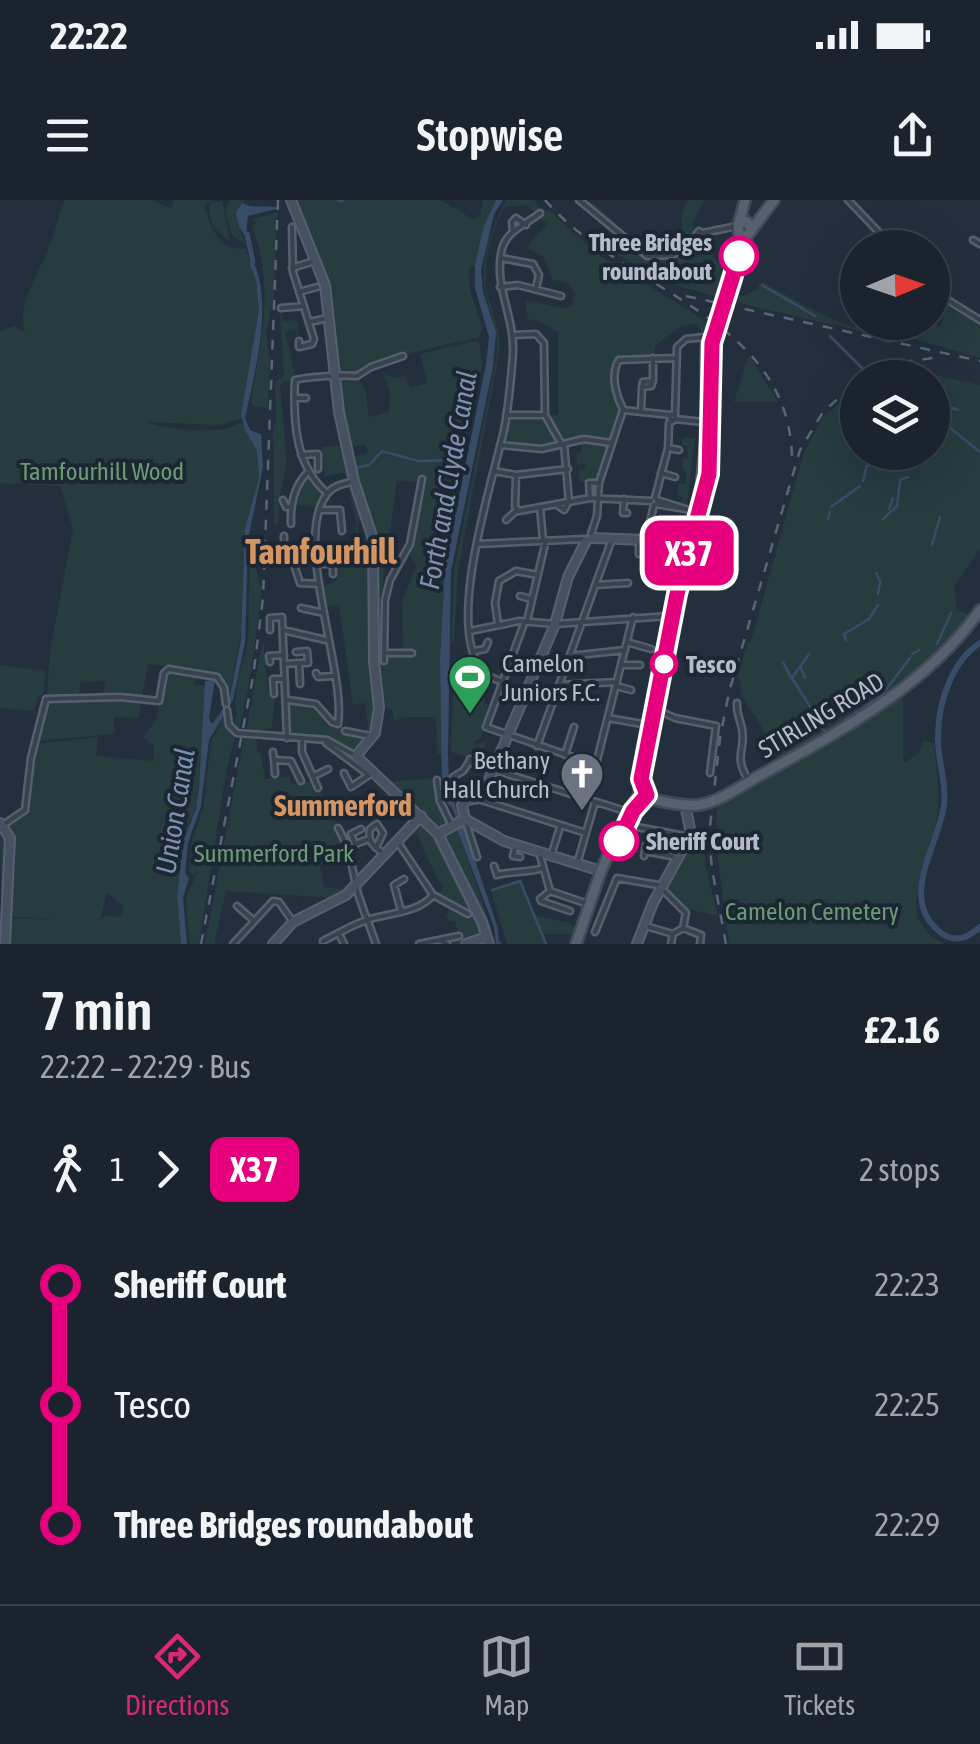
<!DOCTYPE html>
<html lang="en">
<head>
<meta charset="utf-8">
<style>
	:root { --surface:#1b232e; --page:#242b36; --text:#f1f3f6; --muted:#a0a4aa; --line:#39404a; --accent:#db2777 }
	body { margin:0; font-family:"Asap Condensed",sans-serif; background:var(--page); color:var(--text); height:100vh; display:flex; flex-direction:column; font-size:38px; white-space:nowrap }
	* { box-sizing:border-box; margin:0 }
	p { font-size:32px; color:var(--muted) }
	.icon { flex:none; width:55px; height:55px; fill:none; stroke:currentColor; stroke-width:2; stroke-linecap:round; stroke-linejoin:round }
	.map { position:relative; height:744px; overflow:hidden }
	.side { display:flex; flex-direction:column; background:var(--surface); flex:1 }
	.side>* { flex:none }
	.badge { padding:0 20px; border-radius:15px; font-size:35px; line-height:65px }
	.needle { width:65px; rotate:88deg }
	.fabs { position:absolute; left:840px; top:30px; display:grid; gap:20px }
	.fabs a { display:grid; place-items:center; width:110px; height:110px; border-radius:50%; background:var(--surface); box-shadow:0 10px 40px #0002,0 0 0 2px var(--line); font-size:50px }
	.map>.badge { position:absolute; translate:-50% -50%; box-shadow:0 0 0 5px #fff }
	.legs { display:flex; align-items:center; gap:15px; height:110px; padding:0 40px; font-size:32px }
	.legs p { margin-inline-start:auto }
	.summary { display:flex; align-items:center; justify-content:space-between; height:170px; padding:0 40px }
	h1 { font-size:55px; font-weight:600; line-height:75px }
	ul { padding:0 40px; list-style:none }
	li { display:flex; align-items:center; gap:35px; height:120px; font-size:38px }
	li i { display:grid; place-items:center; width:15px; height:100%; margin:0 12px; background:currentColor }
	li i::after { content:''; width:25px; height:25px; margin:-12px; border:8px solid; border-radius:50%; background:var(--surface) }
	li p { margin-inline-start:auto }
	li:first-child i { background:linear-gradient(#0000 50%,currentColor 0) }
	li:last-child i { background:linear-gradient(currentColor 50%,#0000 0) }
	.status { display:flex; justify-content:space-between; align-items:center; height:70px; padding:0 50px; background:var(--surface); direction:ltr }
	.status svg { height:28px; fill:currentColor }
	header { display:flex; justify-content:space-between; align-items:center; height:130px; padding:0 40px; background:var(--surface); font-size:45px; font-weight:600 }
	.tabs { display:flex; justify-content:space-around; align-items:center; height:140px; border-top:2px solid var(--line); background:var(--surface); font-size:28px; color:var(--muted) }
	.tabs a { display:grid; justify-items:center; gap:5px }
	.tabs .selected { color:var(--accent) }
	.map>svg:first-child { display:block }
	.green { fill:#263c3f; fill-rule:evenodd }
	.water { fill:#394c67 }
	.lines { fill:none; stroke-linecap:round; stroke-linejoin:round }
	.stream { stroke:#394c67; stroke-width:2.5 }
	.canal { stroke:#394c67; stroke-width:5 }
	.river { stroke:#394c67; stroke-width:6 }
	.street-casing { stroke:#565f6c; stroke-width:9 }
	.secondary-casing { stroke:#565f6c; stroke-width:12 }
	.primary-casing { stroke:#414a57; stroke-width:14 }
	.street { stroke:#38414e; stroke-width:4 }
	.secondary { stroke:#465061; stroke-width:8 }
	.primary { stroke:#56606e; stroke-width:9 }
	.rail { stroke:#5a6575; stroke-width:2.5; stroke-dasharray:10 10; stroke-linecap:butt }
	.line-1-casing { stroke:#fff; stroke-width:22 }
	.line-1 { stroke:#e6007e; stroke-width:15 }
	.stop-1-dot { fill:#fff; stroke:#e6007e; stroke-width:5 }
	.labels { text-anchor:middle; dominant-baseline:central; stroke-width:8; stroke-linejoin:round; paint-order:stroke }
	.stop-label { font-size:25px; font-weight:bold; fill:#b4bcc9; stroke:#1d2633; text-anchor:start }
	.park-label { font-size:25px; fill:#6b9a76; stroke:#1d2633 }
	.poi-label { font-size:25px; fill:#b4bcc9; stroke:#1d2633; text-anchor:start }
	.street-label { font-size:25px; fill:#b4bcc9; stroke:#1d2633 }
	.water-label { font-size:28px; font-style:italic; fill:#7c92b1; stroke:#1d2633 }
	.quarter-label { font-size:30px; font-weight:bold; fill:#d59563; stroke:#1d2633 }
	.district-label { font-size:35px; font-weight:bold; fill:#d59563; stroke:#1d2633 }
</style>
</head>
<body>
<div class="status"><b>22:22</b><svg viewBox="0 0 49 12"><path d="M0 12V9h3v3zM5 12V6h3v6zM10 12V3h3v9zM15 12V0h3v12zM26 1h20v11H26zM47 4h2v5h-2z"/></svg></div>
<header><svg class="icon" aria-label="menu" viewBox="0 0 24 24"><path d="M4 6h16M4 12h16M4 18h16"/></svg>Stopwise<svg class="icon" aria-label="share" viewBox="0 0 24 24"><path d="M12 15V3M7 8l5-5 5 5M5 13v7h14v-7"/></svg></header>
<div class="map">
<svg width="980" height="744" viewBox="0 0 980 744">
	<rect width="100%" height="100%" fill="#242f3e"/>
	<path class="green" d="M65,0H151L171,8L174,0H215L204,4C210,26 218,51 246,49L256,80L259,110L242,218L220,225L148,222C160,229 211,233 228,228C233,227 237,223 242,222L257,251L259,278L245,329L242,430L228,503L225,485L217,475L148,464L142,498L103,496L105,481L80,483L79,497L47,495L50,451L73,329L60,286L0,283V131L15,126L25,133C16,104 40,72 50,45C56,29 58,15 65,0Z
		M229,0H245L241,4L239,27L246,45L232,35L225,10Z
		M294,0H438L450,5L451,9L453,6L473,20L480,16L483,0H496L483,28L475,65L469,68L470,91L483,128L479,137L385,159L358,174L338,170L327,87Z
		M506,0H535L540,10H549L597,54L714,126L712,134H703L697,124L681,126L655,146L654,156C645,156 627,153 619,158C607,166 615,197 621,207L611,240L585,237L541,246L504,243L510,217L558,215V132L539,121L528,119L525,100L565,109L572,105L575,93L567,83L553,80L544,57L526,48L547,24L527,5L505,7C492,31 481,65 487,92C492,114 502,131 499,154L458,370L454,443L451,442L454,370L497,154C499,127 487,109 484,84C480,56 494,25 506,0Z
		M582,0L595,4L644,51C662,54 671,48 682,34V14L687,0H704L693,21L694,35C651,82 619,31 582,0Z
		M222,1L230,40H228C216,32 205,18 211,3Z
		M277,12L274,95L266,133L270,162L268,208L255,207L251,203L252,194C262,138 274,81 252,27L256,22L252,19Z
		M615,35C648,58 658,75 695,42C708,51 716,63 733,68L723,99L658,80L598,42Z
		M762,82C788,95 851,136 877,128L875,134L729,101L756,90Z
		M279,100L283,121L297,120L298,138L295,130L285,131L295,176L293,181L283,182L280,186L287,264L280,296L278,325L274,324L273,225L276,224L275,182L284,176Z
		M949,103L980,122V158L917,140L887,123H929L940,126Z
		M475,141L480,144L482,165L456,289L461,295L445,366L440,459L442,555L437,554L436,517H405L394,521L392,510L381,508L376,474L375,410L380,412L381,461L385,465L388,456L415,454L403,449L402,401L417,365L410,356L415,343L425,277L419,276L417,282L397,281L382,392L379,406L376,405L377,338L351,257L368,253L365,245L348,247L338,183L340,180H358L365,188L369,217L389,212L390,191L383,174L395,178L405,176L410,188L427,183L420,154Z
		M749,155L778,202H734Z
		M901,167L980,185V349L954,386L957,409L971,417L917,474L875,505L780,562L755,515C747,509 738,490 741,480L737,478L748,442L751,441L804,252L823,217L857,188L858,252H932V178L884,177Z
		M682,238H695L687,304L681,303L682,297L677,296L679,284H685L687,274L682,267L683,259H688L687,246L682,245Z
		M582,241L608,244L598,282H580L578,270L584,269L586,263L578,265L576,253L582,252Z
		M344,245L351,279L347,281L344,272L325,277L322,247Z
		M305,278L322,291L318,308L295,304Z
		M350,284L365,317L358,323V337H370L377,506L373,533L364,535L368,526L365,503L353,505L339,405L325,406L322,387L337,380L340,351L351,347L357,324L348,286Z
		M250,349L262,389L249,485L239,530L233,527L237,515L235,502L238,479L248,442Z
		M263,439L268,491L275,496L272,528L246,532Z
		M0,465L45,471L44,493L37,498L34,511L0,508Z
		M168,471L195,476V485L204,486L206,490L197,603L184,639L177,695L181,744H6L9,718L59,720L8,716L10,634L7,626L28,612V583L36,544L98,537L96,556L154,561V546L143,537L156,520ZM107,692L124,706L120,717L105,716L100,720Z
		M903,488V560L906,562L919,553L923,541L934,543C936,567 941,593 937,616C932,652 913,681 917,718L932,737L945,744H729L717,651V602Z
		M484,489V503L489,505L483,523L482,538L475,541V545L488,539L483,552L474,549L472,559L451,552L453,491Z
		M120,498L141,501L139,518L114,517V534L37,541L47,500Z
		M293,502L318,509L331,525L344,531L369,537L357,551H352L324,538L292,535L288,532L289,505Z
		M225,515L229,529L236,534L227,567L199,744H189L186,697L198,671L192,674L189,672L191,643L203,609L211,541Z
		M244,537L257,540V553H261L265,579L290,576L291,584L315,581L346,642L317,648L324,687L346,689L332,698L226,691L214,744H205Z
		M435,578L438,598L449,624L438,629L387,582Z
		M422,621L436,640L483,729V734L464,744H449L444,736L457,733L455,721H450L446,716L449,709L433,700L444,687L437,678L416,633L411,635L409,631Z
		M0,626L6,636V646L2,744Z
		M456,627L491,727L493,742L496,744H491L442,638Z
		M696,629L704,633L705,665L718,716L687,709L666,688Z
		M522,680L535,715L569,723L578,730L576,734H543L546,744H507L491,691Z"/>
	<path class="water" d="M496,0H503L494,14L481,70L483,92L496,132L493,167L451,371L448,554L449,580L459,620L457,621L452,608L442,597L440,459L445,366L486,164L489,137L475,88V65L483,28Z
		M242,3C250,9 271,5 280,8L248,16L246,37L239,27L236,12Z
		M252,59C274,101 255,172 245,218L250,230L261,234L263,267L248,340L245,443L233,500L209,540L201,606L188,643L185,673L189,678L183,698L187,744H181L177,695L184,639L196,609L199,587L205,481L215,480L209,518L212,524L229,501L241,440L245,329L259,278L257,251L245,230L241,215L259,110L256,80L250,65Z
		M463,624L497,726L499,741L502,744H496L494,727L456,627Z"/>
	<g class="lines">
		<path class="stream" d="M762,85L815,116
			M830,136L862,168
			M932,202H934
			M937,203L958,210
			M932,221L944,223L980,252
			M356,268L369,265L382,251L418,261L454,260
			M863,281L867,265L877,266L886,252
			M831,307L860,286
			M889,309L893,298
			M828,319L830,312
			M883,319L897,306L900,280L908,277
			M932,345L940,317
			M876,373L880,381
			M878,394L880,382
			M846,440L844,434L869,419L878,405
			M937,444L951,413
			M809,454L792,478L811,508
			M912,454L919,450
			M783,462L791,478
			M801,468L805,478
			M867,481L875,471
			M812,510L825,532L833,528L882,495L910,458
			M492,690L520,681L546,744"/>
		<path class="canal" d="M339,0H342
			M247,34L253,62"/>
		<path class="river" d="M980,443C952,461 938,503 938,536C937,559 947,582 944,605C938,648 898,698 940,732C955,744 967,738 980,727"/>
		<defs>
			<path id="street" d="M579,0L647,56L673,55L697,37
				M848,0L894,48
				M292,27L293,72L314,139L312,144L299,147V141
				M513,31L512,22L516,18L526,25
				M699,31L703,34L700,38L696,35Z
				M703,33L737,26
				M973,40L980,44
				M501,58L533,64L539,75L536,88
				M292,68L311,62
				M500,87L518,85L561,96
				M932,90L980,120
				M299,92L317,87
				M281,108L304,106
				M309,122L328,118
				M513,135L536,134L544,143L545,215L562,245
				M653,181L651,186L642,187L643,182Z
				M653,181V158
				M295,198H306
				M623,209C616,195 610,174 619,160L677,158
				M623,210L670,215
				M641,210L642,187
				M506,215H545
				M675,215L677,147L686,139L704,137V236L698,297
				M675,219L704,222
				M500,245L542,249L584,239L611,243
				M668,248L679,250
				M301,255L318,254V269
				M494,271L516,275L568,269
				M661,273L675,277
				M516,275L515,307L519,311L590,298L651,301
				M327,293C295,266 293,221 295,180C311,176 341,175 357,176L371,167L403,156
				M590,298L589,283H598
				M655,298L668,248L669,223L676,219L674,214L670,215L671,220
				M624,299L623,313H627
				M283,300L286,307H291
				M657,300L695,312
				M556,304L564,310L569,302L564,244
				M656,304L686,309
				M540,307L543,340
				M320,310H340L342,331
				M506,320L517,310
				M291,324C290,306 294,286 307,273
				M591,334L597,316L599,283L623,210
				M284,336V356L293,362L300,383L319,384
				M646,339L654,305
				M477,344L585,339
				M683,350L693,316
				M639,354V339
				M316,364H333V374
				M595,385L628,383
				M520,396L531,399
				M301,408L324,413
				M525,421L486,527L596,565
				M527,421L546,340
				M498,424L495,403L499,381L516,371L538,375
				M270,430V418L282,417L287,538
				M283,430L326,440
				M470,431L519,421L555,424L669,416
				M627,442L651,449
				M474,451L485,449L488,442
				M296,452L307,451L308,463H299
				M387,453H412
				M570,456L625,450
				M384,461L385,400L390,380L410,344L422,279
				M270,462L269,456L284,455
				M284,464L299,463L300,484
				M621,465H640
				M316,473L318,477L333,476
				M469,478L480,468
				M500,481C493,478 486,476 481,469C446,423 492,283 504,230C509,205 511,179 513,154C515,116 493,86 502,49C507,30 526,25 540,13
				M559,485L617,482
				M616,486L631,490
				M274,494L273,479H284
				M288,500L316,504L332,522L338,524
				M737,503C736,514 740,518 742,529C746,553 733,553 748,580
				M655,509L675,518L716,526L710,573
				M227,510L229,525L237,533L327,540L356,556
				M608,518L648,525
				M338,524C346,468 292,340 327,294C333,285 345,284 354,281
				M345,531L370,536
				M302,538V552L318,588
				M327,540L326,543L369,575
				M537,546L612,339
				M273,552L274,560L291,561L301,581
				M565,555L574,527
				M470,559L469,562L622,610
				M274,560L275,574
				M344,573L351,587L369,575
				M314,576L328,569
				M453,577L463,571L469,562
				M437,580L440,601L452,626
				M481,600L586,633
				M587,600L633,417
				M465,619L477,657
				M3,625L25,610L31,558L46,499L120,497L159,501L164,473L169,469L217,477L224,488L226,504
				M637,627L690,637
				M338,628C350,648 352,668 357,690C362,708 370,726 376,744
				M361,629L351,634L355,644L369,639
				M397,641L433,695L468,714
				M516,645L513,656L520,657
				M376,648L383,633L377,624L370,629C367,642 374,646 384,654
				M645,651L676,657
				M539,652L550,691L540,699
				M551,656L560,627
				M644,656L646,645
				M577,664L595,602
				M494,666L497,675C512,671 527,673 543,668
				M550,691L585,703
				M541,701L570,711
				M237,706L254,721
				M401,711L394,685L404,679
				M649,727L673,734
				M595,732L617,678L658,685L686,713L683,728
				M339,734L344,744
				M439,740L459,736
				M323,741C337,734 352,725 367,720C387,713 419,713 433,695
				M233,744L273,701L279,702L293,722
				M419,744L439,740L447,744
				M671,744L673,734L683,728L701,735L700,744"/>
			<path id="secondary" d="M291,0L325,85L339,212L354,281L373,339L374,461L379,508L375,533L356,556L438,634L482,722L489,744
				M593,338L646,340L689,352
				M465,619L462,605L467,600L479,598L486,587L555,424L568,377L586,341
				M465,619L504,641L601,671
				M0,623L10,638L5,744
				M438,634L465,619
				M273,744L293,722L346,695L421,616
				M466,744L486,737
				M637,744L653,703L691,634L685,604"/>
			<path id="primary" d="M739,23L745,0
				M746,37L739,34L738,25L746,21L752,28
				M646,598C662,601 682,607 699,605C723,601 746,582 768,571C846,528 928,484 980,410
				M576,744L601,671L627,612L638,597L677,393L709,274L713,137L741,44L774,0"/>
		</defs>
		<use href="#street" class="street-casing"/>
		<use href="#secondary" class="secondary-casing"/>
		<use href="#primary" class="primary-casing"/>
		<use href="#street" class="street"/>
		<use href="#secondary" class="secondary"/>
		<use href="#primary" class="primary"/>
		<path class="rail" d="M545,0C625,93 795,117 792,265
			M686,96L980,161
			M866,178L903,162L933,158
			M201,744L253,477L263,398L278,0
			M726,744L712,669L709,635L720,538L729,492L800,250L823,212L858,181"/>
	</g>
	<g class="lines">
		<defs>
			<path id="line-1" d="M619,641L633,611L647,595L641,579L677,394L709,274L712,143L739,56"/>
		</defs>
		<use href="#line-1" class="line-1-casing"/>
		<use href="#line-1" class="line-1"/>
	</g>
	<defs>
		<symbol id="stadium-pin" viewBox="-11 -11 22 30"><path d="M0 17L-7.5 6A9.5 9.5 0 1 1 7.5 6Z" fill="#2e9e5b" stroke="#1d2633"/><path d="M0-5a6.5 5 0 1 0 0 10a6.5 5 0 1 0 0-10ZM-3.5-1.8h7v3.6h-7Z" fill="#fff"/></symbol>
		<symbol id="church-pin" viewBox="-11 -11 22 30"><path d="M0 17L-7.5 6A9.5 9.5 0 1 1 7.5 6Z" fill="#6b7280" stroke="#1d2633"/><path d="M-1.2-6h2.4v3.5h3.3v2.4h-3.3V6h-2.4V-.1h-3.3v-2.4h3.3Z" fill="#fff"/></symbol>
	</defs>
	<g fill-rule="evenodd">
		<use href="#stadium-pin" x="445" y="452" width="50" height="68"/>
		<use href="#church-pin" x="557" y="549" width="50" height="68"/>
	</g>
	<g class="stop-1-dot">
		<circle cx="739" cy="56" r="18"/>
		<circle cx="664" cy="464" r="12"/>
		<circle cx="619" cy="641" r="18"/>
	</g>
	<g class="labels">
		<g class="stop-label">
			<text x="712" y="42" text-anchor="end">Three Bridges<tspan x="712" dy="29">roundabout</tspan></text>
			<text x="686" y="464">Tesco</text>
			<text x="646" y="641">Sheriff Court</text>
		</g>
		<g class="park-label">
			<text x="102" y="271">Tamfourhill Wood</text>
			<text x="274" y="653">Summerford Park</text>
			<text x="812" y="711">Camelon Cemetery</text>
		</g>
		<g class="poi-label">
			<text x="502" y="463">Camelon<tspan x="502" dy="29">Juniors F.C.</tspan></text>
			<text x="550" y="560" text-anchor="end">Bethany<tspan x="550" dy="29">Hall Church</tspan></text>
		</g>
		<g class="street-label">
			<text transform="translate(821 515) rotate(-31)">STIRLING ROAD</text>
		</g>
		<g class="water-label">
			<text transform="translate(448 280) rotate(-80)">Forth and Clyde Canal</text>
			<text transform="translate(175 611) rotate(-81)">Union Canal</text>
		</g>
		<g class="quarter-label">
			<text x="343" y="605">Summerford</text>
		</g>
		<g class="district-label">
			<text x="321" y="351">Tamfourhill</text>
		</g>
	</g>
</svg>
<div class="fabs">
<a><svg class="needle" viewBox="-14 -14 28 28"><path d="M0-13l5 13h-10z" fill="#e53935"/><path d="M0 13l5-13h-10z" fill="#a0a4aa"/></svg></a>
<a><svg class="icon" aria-label="layers" viewBox="0 0 24 24"><path d="M12 4l9 5-9 5-9-5zM3 14l9 5 9-5"/></svg></a>
</div>
<b class="badge" style="left:689px;top:353px;background:#e6007e;color:#fff">X37</b>
</div>
<section class="side">
<div class="summary"><div><h1>7 min</h1><p>22:22 – 22:29 · Bus</p></div><b>£2.16</b></div>
<div class="legs"><svg class="icon" aria-label="walk" viewBox="0 0 24 24"><circle cx="13" cy="4" r="2"/><path d="M13 8l-2 6 4 7M11 14l-3 7M7 12l3-4h3l4 4"/></svg>1<svg class="icon" aria-label="forward" viewBox="0 0 24 24"><path d="M9 5l7 7-7 7"/></svg><b class="badge" style="background:#e6007e;color:#fff">X37</b><p>2 stops</p></div>
<ul>
<li><i style="color:#e6007e"></i><b>Sheriff Court</b><p>22:23</p></li>
<li><i style="color:#e6007e"></i><span>Tesco</span><p>22:25</p></li>
<li><i style="color:#e6007e"></i><b>Three Bridges roundabout</b><p>22:29</p></li>
</ul>
</section>
<nav class="tabs">
<a class="selected"><svg class="icon" aria-label="directions" viewBox="0 0 24 24"><path d="M12 3l9 9-9 9-9-9zM9 14v-3h6M13 9l2 2-2 2"/></svg>Directions</a>
<a><svg class="icon" aria-label="map" viewBox="0 0 24 24"><path d="M3 6l6-2 6 2 6-2v14l-6 2-6-2-6 2zM9 4v14M15 6v14"/></svg>Map</a>
<a><svg class="icon" aria-label="tickets" viewBox="0 0 24 24"><path d="M3 7h18v10H3zM15 7v10"/></svg>Tickets</a>
</nav>
</body>
</html>
